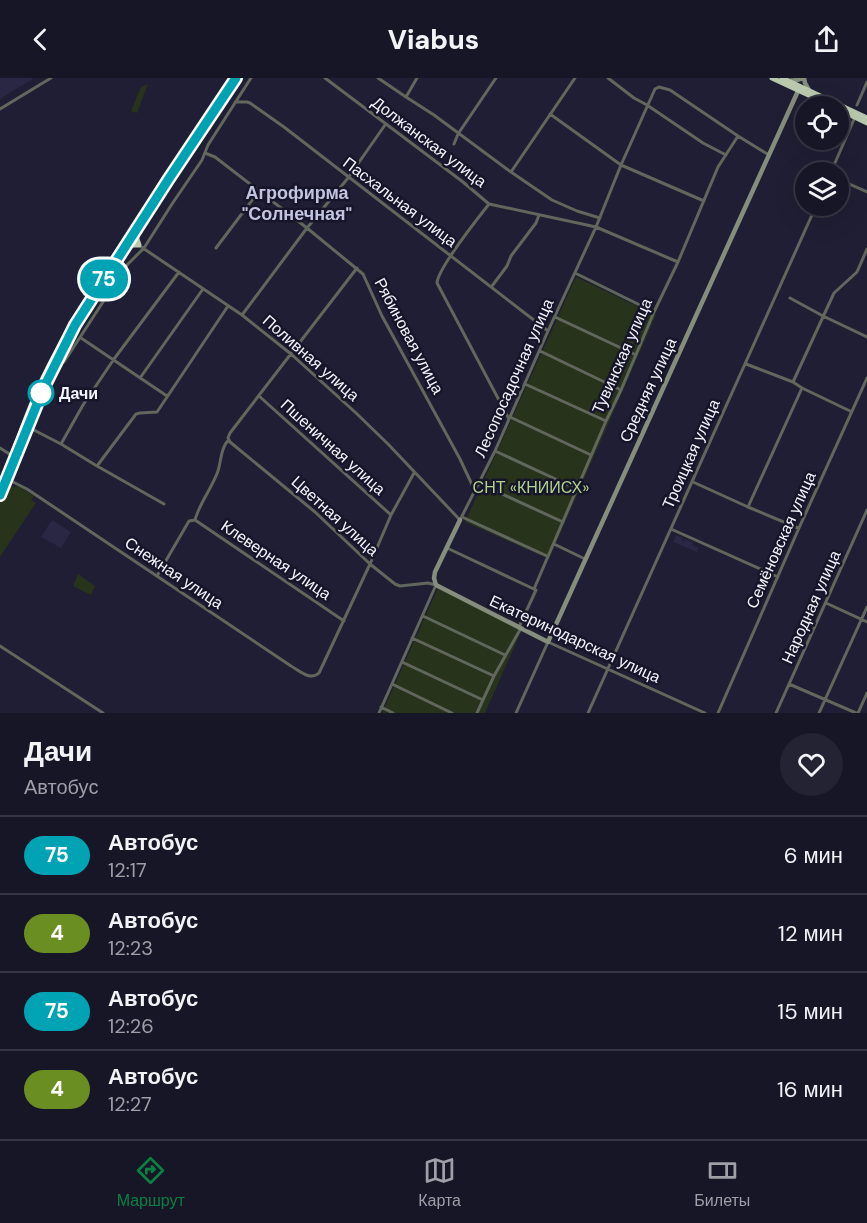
<!DOCTYPE html>
<html lang="ru">
<head>
<meta charset="utf-8">
<style>
	:root { --surface:#171627; --page:#242333; --text:#f1f3f6; --muted:#9e9fa7; --line:#363544; --accent:#0b8043 }
	body { margin:0; font-family:"DM Sans",sans-serif; background:var(--page); color:var(--text); height:100vh; display:flex; flex-direction:column; font-size:22px; white-space:nowrap }
	* { box-sizing:border-box; margin:0 }
	p { font-size:20px; color:var(--muted) }
	.icon { flex:none; width:33px; height:33px; fill:none; stroke:currentColor; stroke-width:2; stroke-linecap:round; stroke-linejoin:round }
	.map { position:relative; height:635px; overflow:hidden }
	.details { display:flex; flex-direction:column; background:var(--surface); flex:1 }
	.details>* { flex:none }
	.badge { padding:0 12px; border-radius:20px; font-size:21px; line-height:39px }
	.controls { position:absolute; left:795px; top:18px; display:grid; gap:12px }
	.controls a { display:grid; place-items:center; width:54px; height:54px; border-radius:50%; background:var(--surface); box-shadow:0 6px 24px #0002,0 0 0 2px var(--line); font-size:30px }
	.map>.badge { position:absolute; translate:-50% -50%; box-shadow:0 0 0 3px #fff }
	.round { display:grid; place-items:center; flex:none; width:63px; height:63px; border-radius:32px; background:var(--page) }
	.head { display:flex; align-items:center; justify-content:space-between; height:102px; padding:0 24px }
	h1 { font-size:28px; font-weight:800; line-height:45px }
	ul { padding:0; list-style:none }
	li { display:flex; align-items:center; gap:18px; height:78px; padding:0 24px; border-top:2px solid var(--line) }
	li div { flex:1 }
	li b { display:block; font-size:22px }
	li em { font-style:normal }
	li .badge { min-width:66px; font-weight:700; text-align:center }
	header { display:flex; justify-content:space-between; align-items:center; height:78px; padding:0 24px; background:var(--surface); font-size:27px; font-weight:800 }
	.tabs { display:flex; justify-content:space-around; align-items:center; height:84px; border-top:2px solid var(--line); background:var(--surface); font-size:16px; color:var(--muted) }
	.tabs a { display:grid; justify-items:center; gap:3px }
	.tabs .on { color:var(--accent) }
	.map>svg:first-child { display:block }
	.built { fill:#292743 }
	.green { fill:#28331c }
	.lines { fill:none; stroke-linecap:round; stroke-linejoin:round }
	.street { stroke:#61675c; stroke-width:3 }
	.secondary { stroke:#858e7d; stroke-width:4.5 }
	.highway { stroke:#bac9ae; stroke-width:5 }
	.line-casing { stroke:#fff; stroke-width:14 }
	.line { stroke:#00a3b4; stroke-width:9 }
	.stop-dot { fill:#fff; stroke:#00a3b4; stroke-width:3 }
	.labels { text-anchor:middle; dominant-baseline:central; stroke-width:5; stroke-linejoin:round; paint-order:stroke }
	.street-label { font-size:16px; fill:#f3f4fd; stroke:#161529 }
	.stop-label { font-size:16px; font-weight:bold; fill:#f3f4fd; stroke:#161529; text-anchor:start }
	.park-label { font-size:16px; fill:#b2d38f; stroke:#161529 }
	.neighbourhood-label { font-size:18px; font-weight:bold; fill:#c3c4e0; stroke:#161529 }
</style>
</head>
<body>
<header><svg class="icon" aria-label="back" viewBox="0 0 24 24"><path d="M15 5l-7 7 7 7"/></svg>Viabus<svg class="icon" aria-label="share" viewBox="0 0 24 24"><path d="M12 15V3M7 8l5-5 5 5M5 13v7h14v-7"/></svg></header>
<div class="map">
<svg width="867" height="635" viewBox="0 0 867 635">
	<rect width="100%" height="100%" fill="#1f1e34"/>
	<path class="built" d="M0,0H34L0,21Z
		M52,442L71,454L61,470L41,459Z
		M676,457L683,460L682,462L684,463L686,461L693,465L692,467L699,470L697,474L673,464Z"/>
	<path class="green" d="M148,6L137,35L131,33L141,9Z
		M576,199L656,237L549,481L465,444Z
		M12,408L21,409L34,418L31,422L36,425L0,479V421L5,412Z
		M78,496L95,508L91,517L73,508Z
		M439,508L523,549L485,635H382Z"/>
	<g class="lines">
		<path class="street" d="M325,0L463,104L489,126L596,149L678,184
			M378,0L406,19
			M417,0L406,19L434,37L511,94L552,122L577,133L600,140
			M608,0L634,20L647,27L703,65L726,77
			M235,24H247L250,25L284,49L548,253
			M857,27L867,4
			M0,31L51,0
			M550,36L621,87L704,123
			M454,66L458,56L496,0
			M205,75L215,79L307,150L363,196L382,238L460,381L475,413
			M511,94L575,0
			M831,94L855,39
			M838,101L867,114
			M489,126C478,140 438,190 437,205L509,341
			M131,162L242,237L291,276L356,335L388,366L460,442L495,373L548,253L596,149L621,87L655,11L659,9L670,12L738,58L769,77
			M216,170L259,113
			M357,190L230,355L228,360L230,364L315,434L370,486L395,506L400,508L428,505L436,507L379,635
			M575,195L654,234
			M492,208L507,188L511,178L536,145L539,137
			M790,220L823,238L867,259
			M242,237L307,150L348,100L385,47
			M555,239L636,277
			M81,260L167,318
			M540,273L621,312
			M64,284L127,187L144,170L172,126L202,82L208,67L251,0
			M746,286L793,304L802,310L850,333
			M140,300L203,211
			M793,304L834,215L857,194L867,171
			M525,306L606,343
			M259,318L391,437
			M510,339L591,377
			M28,349L61,366L97,388L164,426
			M61,366L83,327L114,281L179,194
			M0,370L11,377
			M495,373L577,411
			M97,388L136,336L140,335L157,334L228,228
			M7,401L27,411L291,588C300,593 310,603 319,595L370,486L391,437L414,395
			M693,404L748,429L798,450
			M478,405L563,444
			M748,429L802,310
			M462,439L547,478
			M195,442L344,543
			M195,442C199,426 212,410 218,393C221,384 221,368 229,362
			M671,451L778,499
			M554,466L585,481
			M447,470L536,512L519,549
			M157,498L189,443L195,442
			M534,511L606,343L621,312L654,234L678,184L718,89L738,58
			M826,525L867,544
			M423,538L505,577
			M412,560L494,598
			M0,568L103,635
			M402,584L483,622
			M392,606L452,635
			M789,606L856,635
			M381,629L393,635
			M477,635L494,598L521,550
			M516,635L548,564L705,635
			M588,635L816,128
			M718,635L799,450L867,300
			M776,635L867,432
			M819,635L867,529
			M858,635L867,615"/>
		<path class="secondary" d="M804,0L805,5L809,12
			M788,3L797,2L803,0
			M460,442L435,494L434,500L436,507L548,564L798,13"/>
		<path class="highway" d="M772,0L832,28
			M782,0L867,40
			M838,31L867,45
			M125,170L131,167H139L136,158L137,152
			M3,400C16,369 26,337 40,306C66,251 100,199 134,148
			M0,417L43,309L75,247L178,87L236,0"/>
	</g>
	<g class="lines">
		<defs>
			<path id="line" d="M0,417L44,309L75,247L168,102L236,0"/>
		</defs>
		<use href="#line" class="line-casing"/>
		<use href="#line" class="line"/>
	</g>
	<circle class="stop-dot" cx="41" cy="315" r="12"/>
	<g class="labels">
		<g class="street-label">
			<text transform="translate(429 64) rotate(37)">Должанская улица</text>
			<text transform="translate(400 124) rotate(37)">Пасхальная улица</text>
			<text transform="translate(409 258) rotate(62)">Рябиновая улица</text>
			<text transform="translate(622 278) rotate(-66)">Тувинская улица</text>
			<text transform="translate(311 280) rotate(41)">Поливная улица</text>
			<text transform="translate(514 300) rotate(-66)">Лесопосадочная улица</text>
			<text transform="translate(648 312) rotate(-65)">Средняя улица</text>
			<text transform="translate(333 369) rotate(42)">Пшеничная улица</text>
			<text transform="translate(691 376) rotate(-66)">Троицкая улица</text>
			<text transform="translate(335 438) rotate(42)">Цветная улица</text>
			<text transform="translate(781 462) rotate(-66)">Семёновская улица</text>
			<text transform="translate(276 482) rotate(34)">Клеверная улица</text>
			<text transform="translate(174 495) rotate(34)">Снежная улица</text>
			<text transform="translate(811 529) rotate(-66)">Народная улица</text>
			<text transform="translate(575 561) rotate(25)">Екатеринодарская улица</text>
		</g>
		<g class="stop-label">
			<text x="59" y="315">Дачи</text>
		</g>
		<g class="park-label">
			<text x="531" y="409">СНТ «КНИИСХ»</text>
		</g>
		<g class="neighbourhood-label">
			<text x="297" y="115">Агрофирма<tspan x="297" dy="21">"Солнечная"</tspan></text>
		</g>
	</g>
</svg>
<div class="controls">
<a><svg class="icon" aria-label="locate" viewBox="0 0 24 24"><circle cx="12" cy="12" r="6"/><path d="M12 2v4M12 18v4M2 12h4M18 12h4"/></svg></a>
<a><svg class="icon" aria-label="layers" viewBox="0 0 24 24"><path d="M12 4l9 5-9 5-9-5zM3 14l9 5 9-5"/></svg></a>
</div>
<b class="badge" style="left:104px;top:201px;background:#00a3b4;color:#fff">75</b>
</div>
<section class="details">
<div class="head"><div><h1>Дачи</h1><p>Автобус</p></div><a class="round"><svg class="icon" aria-label="heart" viewBox="0 0 24 24"><path d="M12 20l-8-8c-3-5 5-10 8-4 3-6 11-1 8 4z"/></svg></a></div>
<ul>
<li><span class="badge" style="background:#00a3b4;color:#fff">75</span><div><b>Автобус</b><p>12:17</p></div><em>6 мин</em></li>
<li><span class="badge" style="background:#6b8e23;color:#fff">4</span><div><b>Автобус</b><p>12:23</p></div><em>12 мин</em></li>
<li><span class="badge" style="background:#00a3b4;color:#fff">75</span><div><b>Автобус</b><p>12:26</p></div><em>15 мин</em></li>
<li><span class="badge" style="background:#6b8e23;color:#fff">4</span><div><b>Автобус</b><p>12:27</p></div><em>16 мин</em></li>
</ul>
</section>
<nav class="tabs">
<a class="on"><svg class="icon" aria-label="directions" viewBox="0 0 24 24"><path d="M12 3l9 9-9 9-9-9zM9 14v-3h6M13 9l2 2-2 2"/></svg>Маршрут</a>
<a><svg class="icon" aria-label="map" viewBox="0 0 24 24"><path d="M3 6l6-2 6 2 6-2v14l-6 2-6-2-6 2zM9 4v14M15 6v14"/></svg>Карта</a>
<a><svg class="icon" aria-label="tickets" viewBox="0 0 24 24"><path d="M3 7h18v10H3zM15 7v10"/></svg>Билеты</a>
</nav>
</body>
</html>
